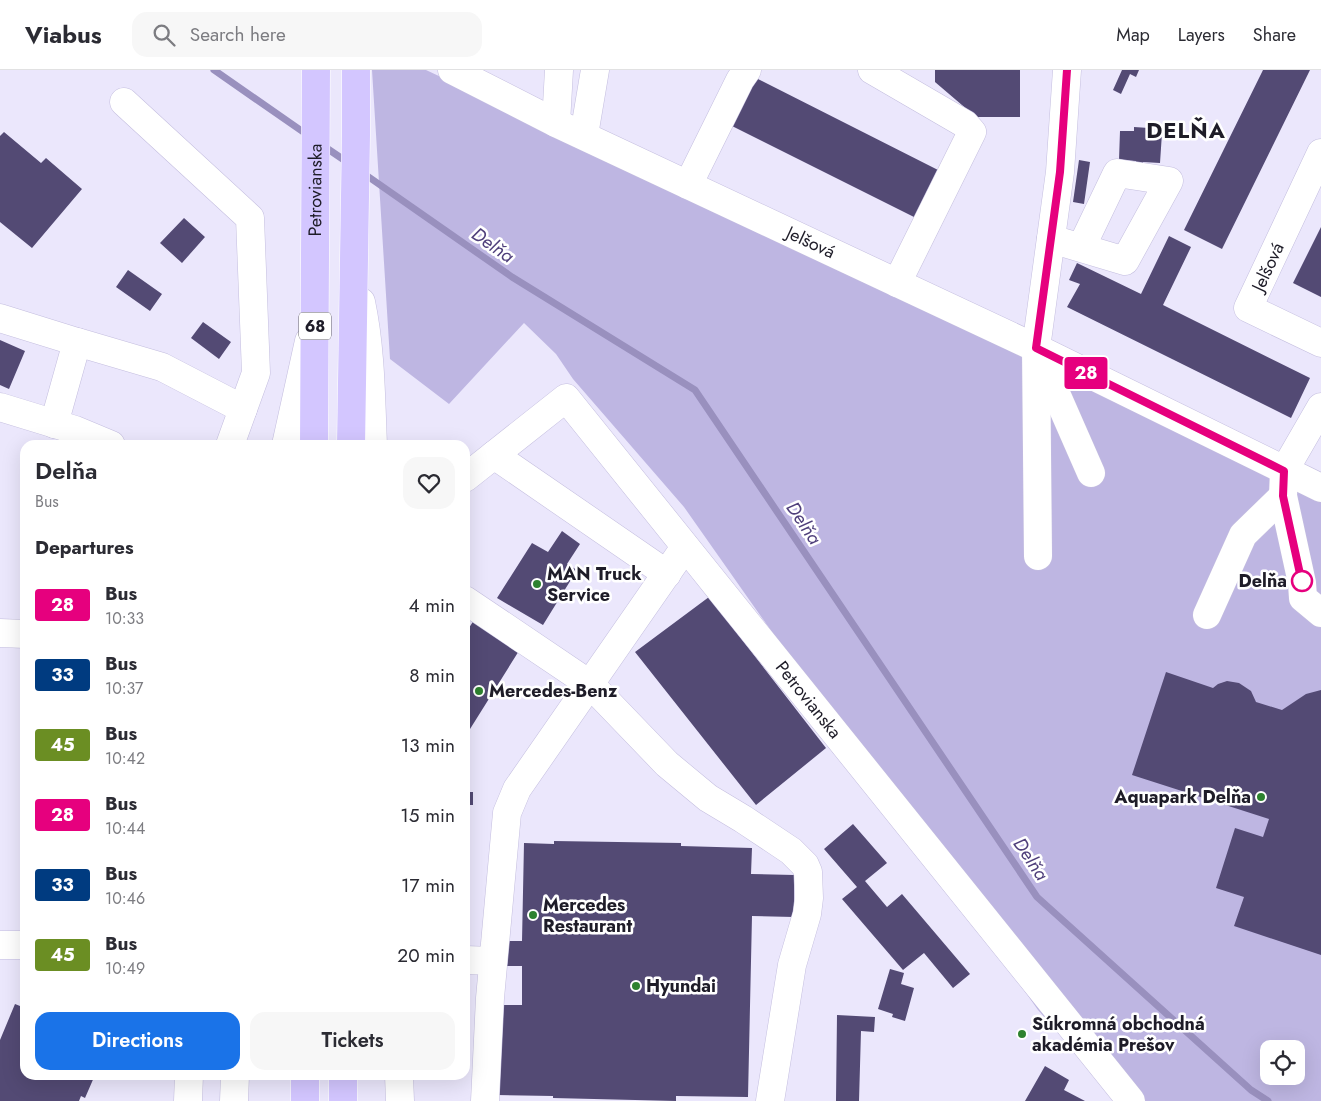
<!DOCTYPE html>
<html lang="en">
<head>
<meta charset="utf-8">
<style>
	:root { --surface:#fff; --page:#f7f7f7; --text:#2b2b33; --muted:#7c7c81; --line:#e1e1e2; --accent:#1a73e8 }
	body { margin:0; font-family:Jost,sans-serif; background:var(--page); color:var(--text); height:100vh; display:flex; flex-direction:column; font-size:19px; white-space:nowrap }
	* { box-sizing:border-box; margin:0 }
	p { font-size:16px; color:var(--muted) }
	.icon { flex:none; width:28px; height:28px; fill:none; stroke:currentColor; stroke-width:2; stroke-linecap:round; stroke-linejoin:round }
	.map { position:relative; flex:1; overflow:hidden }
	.side { position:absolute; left:20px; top:370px; width:450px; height:640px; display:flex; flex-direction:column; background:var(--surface); border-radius:15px; box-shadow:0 5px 20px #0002 }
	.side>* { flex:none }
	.badge { padding:0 10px; border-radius:4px; font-size:18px; line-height:32px }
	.buttons { position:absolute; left:1260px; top:970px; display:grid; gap:10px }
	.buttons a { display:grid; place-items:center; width:45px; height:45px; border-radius:10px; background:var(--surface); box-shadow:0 5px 20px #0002; font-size:25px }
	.map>.badge { position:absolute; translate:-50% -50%; box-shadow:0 0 0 2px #fff }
	h2 { padding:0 15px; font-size:19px; line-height:45px }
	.round { display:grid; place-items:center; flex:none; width:52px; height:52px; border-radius:15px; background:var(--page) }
	.overview { display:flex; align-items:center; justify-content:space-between; height:85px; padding:0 15px }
	h1 { font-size:24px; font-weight:600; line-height:38px }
	.button { display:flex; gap:10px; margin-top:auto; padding:10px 15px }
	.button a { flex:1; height:58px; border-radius:15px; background:var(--accent); color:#fff; font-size:20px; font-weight:600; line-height:58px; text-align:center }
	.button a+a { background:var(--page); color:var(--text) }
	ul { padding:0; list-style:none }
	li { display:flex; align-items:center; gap:15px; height:70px; padding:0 15px }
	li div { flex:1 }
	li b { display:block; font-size:19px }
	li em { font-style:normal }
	li .badge { min-width:55px; font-weight:700; text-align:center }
	header { display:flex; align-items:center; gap:30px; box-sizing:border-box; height:70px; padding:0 25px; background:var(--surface); border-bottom:1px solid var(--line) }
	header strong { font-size:24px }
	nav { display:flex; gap:28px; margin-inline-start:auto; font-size:18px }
	.search { width:350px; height:45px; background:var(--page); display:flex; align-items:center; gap:12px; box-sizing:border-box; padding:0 18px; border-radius:15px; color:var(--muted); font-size:19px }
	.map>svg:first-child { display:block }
	.green { fill:#beb6e2; fill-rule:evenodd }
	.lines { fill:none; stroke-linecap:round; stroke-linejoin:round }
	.stream { stroke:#9990be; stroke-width:7 }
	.building { fill:#534a74 }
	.minor-casing { stroke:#c4bedf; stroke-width:29 }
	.major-casing { stroke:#fff; stroke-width:29 }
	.minor { stroke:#fff; stroke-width:28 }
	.major { stroke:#d3c6ff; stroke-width:28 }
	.line-casing { stroke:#fff; stroke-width:11 }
	.line { stroke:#e6007e; stroke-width:8 }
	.stop-dot { fill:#fff; stroke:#e6007e; stroke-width:2.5 }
	.poi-dot { fill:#2e822f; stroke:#fff; stroke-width:2 }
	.labels { text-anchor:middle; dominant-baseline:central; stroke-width:5; stroke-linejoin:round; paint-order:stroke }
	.shield { fill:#fff; stroke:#626068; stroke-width:1 }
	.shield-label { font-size:16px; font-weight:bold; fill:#1e1c28 }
	.street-label { font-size:18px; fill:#1e1c28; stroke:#fff }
	.poi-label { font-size:18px; font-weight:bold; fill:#1e1c28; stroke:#fff; text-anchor:start }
	.stop-label { font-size:18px; font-weight:bold; fill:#1e1c28; stroke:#fff; text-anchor:end }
	.water-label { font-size:19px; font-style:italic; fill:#4f3f7b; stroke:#fff }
	.district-label { font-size:22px; font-weight:bold; letter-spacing:1px; fill:#1e1c28; stroke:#fff }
</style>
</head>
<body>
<header>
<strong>Viabus</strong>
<div class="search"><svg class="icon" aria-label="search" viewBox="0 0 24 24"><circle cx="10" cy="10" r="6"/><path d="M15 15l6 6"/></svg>Search here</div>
<nav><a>Map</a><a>Layers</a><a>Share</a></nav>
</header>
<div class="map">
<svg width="1321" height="1031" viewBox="0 0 1321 1031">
	<rect width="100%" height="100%" fill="#ebe7fc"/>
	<path class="green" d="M372,0H426L1321,417V1031H1119L1038,940L684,437L573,309L556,284L524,253L449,334L390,289ZM1269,979H1296V1006H1269Z"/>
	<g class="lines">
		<path class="stream" d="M214,0L309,66
			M322,75L350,94
			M363,103L512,207L695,320L1037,827L1251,1020L1268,1031"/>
	</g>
	<path class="building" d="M935,0H1020V47H976L935,12Z
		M1122,0H1139L1136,7L1130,4L1121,24L1113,20Z
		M1263,0H1310L1222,179L1184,160Z
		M752,6L940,101L916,148L728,54Z
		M1134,57L1149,58V62L1162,63L1160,93L1143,92V95L1136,94V91L1119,90L1120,61H1134Z
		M4,62L41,93L46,88L82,119L32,178L0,152V66Z
		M1079,90L1090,92L1084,134L1073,132Z
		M184,148L205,167L182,193L160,173Z
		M1321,157V227L1293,213Z
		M1169,166L1191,177L1163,235L1310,308L1291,348L1067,237L1080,214L1069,210L1077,193L1141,224Z
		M128,200L162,224L150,241L116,217Z
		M203,252L231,272L219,289L191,268Z
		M0,270L25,281L9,319L0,315Z
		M562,461L580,474L567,494L577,500L543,555L497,528L532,473L548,482Z
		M709,527L826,678L756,735L635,582Z
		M476,547L522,576L465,667V564Z
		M1166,602L1213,618L1218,614L1227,611L1239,613L1251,621L1256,632L1282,640L1306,624L1321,620V885L1234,856L1244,827L1216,818L1235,758L1263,767L1269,749L1132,705Z
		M465,672H468L467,722H473V735H465Z
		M853,754L887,793L865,811L887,837L902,824L970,904L953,918L924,883L903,900L842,829L857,817L824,779Z
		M554,771L681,773V776L752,778L751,804L794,805V847L752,846L748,1027L676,1026V1031L553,1028V1026L497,1025L498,935H522V896H505L506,871H522L524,773L554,774Z
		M890,899L904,903L901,914L914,918L905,951L892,947L893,944L878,939Z
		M15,934L25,938V1005H95L85,1028L81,1026L79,1031H0V970Z
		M837,945L875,947L874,962L861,961L859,1031H836Z
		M1045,996L1069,1010L1064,1020L1085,1031H1025Z"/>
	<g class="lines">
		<defs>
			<g id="minor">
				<path id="s1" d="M452,0L556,53L1036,278L1321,418"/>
				<path d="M872,0L965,54L972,62L897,213"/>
				<path d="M124,32L250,148L256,303L230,375"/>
				<path d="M556,53L559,0"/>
				<path d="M584,65L595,0"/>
				<path d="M1321,83L1248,238L1321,273"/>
				<path d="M688,115L740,10L747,0"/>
				<path d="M1051,169L1125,191L1169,111L1117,103L1081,178"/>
				<path d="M361,232C371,279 371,328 373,375"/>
				<path d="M0,248L77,272L54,354"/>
				<path d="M77,272L162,297L243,339"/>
				<path d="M1041,289L1091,403"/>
				<path d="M0,337L75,360L111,375"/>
				<path d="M1321,337L1284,401L1283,426L1302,513L1303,528L1321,543"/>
				<path d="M286,375L309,271"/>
				<path d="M494,385L667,504"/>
				<path id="s2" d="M465,408L566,328L1131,1031"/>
				<path d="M1038,486L1036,278L1060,102L1067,0"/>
				<path d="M465,530L591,615L667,694L708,728L743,749L791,781L805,795L808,802L809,828L807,844L792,895L770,1031"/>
				<path d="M1207,545L1243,465L1283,426"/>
				<path d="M0,563L25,564"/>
				<path d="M0,875H25"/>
				<path d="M465,890L493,891"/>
				<path d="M399,1005L400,1031"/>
				<path d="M188,1031L189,1005"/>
				<path d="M234,1031L235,1005"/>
				<path d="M485,1031L490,928L507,743L517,719L685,477"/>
			</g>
			<g id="major">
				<path id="s3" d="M314,375L316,0"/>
				<path d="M351,375L356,65V0"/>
				<path d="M305,1031V1005"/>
				<path d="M343,1031V1005"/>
			</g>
		</defs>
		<use href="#minor" class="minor-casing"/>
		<use href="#major" class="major-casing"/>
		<use href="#minor" class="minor"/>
		<use href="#major" class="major"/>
	</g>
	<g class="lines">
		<defs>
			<path id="line" d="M1067,0L1060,102L1036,278L1284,401L1283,426L1302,513"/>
		</defs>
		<use href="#line" class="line-casing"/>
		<use href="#line" class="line"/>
	</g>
	<circle class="stop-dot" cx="1302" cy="511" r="10"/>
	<g class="poi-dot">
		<circle cx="537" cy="514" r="5"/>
		<circle cx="479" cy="621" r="5"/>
		<circle cx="1261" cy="727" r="5"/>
		<circle cx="533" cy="845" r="5"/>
		<circle cx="636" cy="916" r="5"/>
		<circle cx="1022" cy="964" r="5"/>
	</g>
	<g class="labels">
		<rect class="shield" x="299" y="242.5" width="32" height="27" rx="4"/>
		<g class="shield-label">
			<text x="315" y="256">68</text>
		</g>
		<g class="street-label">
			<text stroke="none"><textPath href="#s3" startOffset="255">Petrovianska</textPath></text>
			<text stroke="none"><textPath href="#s1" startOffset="398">Jelšová</textPath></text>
			<text transform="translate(1268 197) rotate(-65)">Jelšová</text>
			<text stroke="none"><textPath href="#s2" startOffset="516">Petrovianska</textPath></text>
		</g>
		<g class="poi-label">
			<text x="547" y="504">MAN Truck<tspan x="547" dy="21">Service</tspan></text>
			<text x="489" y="621">Mercedes-Benz</text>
			<text x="1251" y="727" text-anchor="end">Aquapark Delňa</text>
			<text x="543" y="835">Mercedes<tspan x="543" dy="21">Restaurant</tspan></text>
			<text x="646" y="916">Hyundai</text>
			<text x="1032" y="954">Súkromná obchodná<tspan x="1032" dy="21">akadémia Prešov</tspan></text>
		</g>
		<g class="stop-label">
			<text x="1287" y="511">Delňa</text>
		</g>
		<g class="water-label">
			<text transform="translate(493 175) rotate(35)">Delňa</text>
			<text transform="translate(804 453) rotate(56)">Delňa</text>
			<text transform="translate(1031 789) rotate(56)">Delňa</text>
		</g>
		<g class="district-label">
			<text x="1186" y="60">DELŇA</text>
		</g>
	</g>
</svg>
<div class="buttons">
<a><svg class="icon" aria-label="locate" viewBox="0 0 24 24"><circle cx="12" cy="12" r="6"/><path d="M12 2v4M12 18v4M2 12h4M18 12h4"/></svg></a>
</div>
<b class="badge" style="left:1086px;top:303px;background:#e6007e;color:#fff">28</b>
<section class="side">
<div class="overview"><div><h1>Delňa</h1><p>Bus</p></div><a class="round"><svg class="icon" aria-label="heart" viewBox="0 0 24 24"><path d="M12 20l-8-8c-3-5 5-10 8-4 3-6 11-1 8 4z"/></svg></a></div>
<h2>Departures</h2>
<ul>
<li><span class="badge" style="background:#e6007e;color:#fff">28</span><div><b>Bus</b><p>10:33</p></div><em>4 min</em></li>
<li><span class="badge" style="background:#003b80;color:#fff">33</span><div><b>Bus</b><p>10:37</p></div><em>8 min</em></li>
<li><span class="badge" style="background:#6b8e23;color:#fff">45</span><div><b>Bus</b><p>10:42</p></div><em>13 min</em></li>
<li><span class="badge" style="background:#e6007e;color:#fff">28</span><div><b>Bus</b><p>10:44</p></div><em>15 min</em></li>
<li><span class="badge" style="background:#003b80;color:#fff">33</span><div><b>Bus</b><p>10:46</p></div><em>17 min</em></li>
<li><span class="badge" style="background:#6b8e23;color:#fff">45</span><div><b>Bus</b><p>10:49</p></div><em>20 min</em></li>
</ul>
<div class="button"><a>Directions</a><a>Tickets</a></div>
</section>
</div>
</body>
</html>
